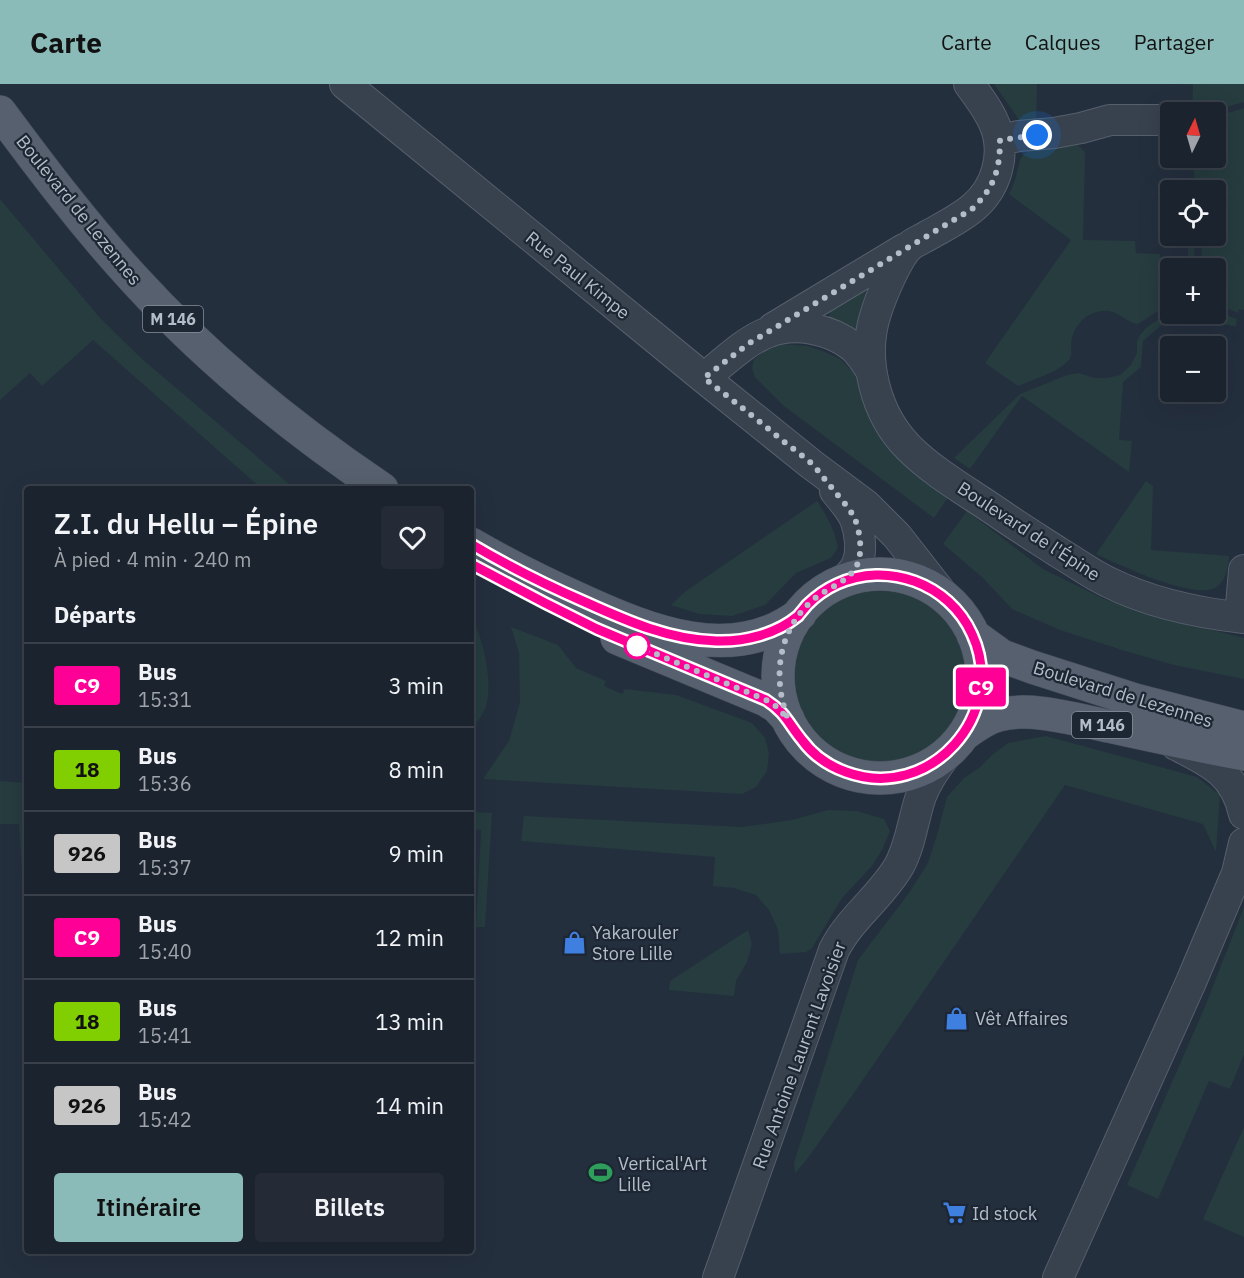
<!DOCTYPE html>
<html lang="fr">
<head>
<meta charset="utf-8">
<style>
	:root { --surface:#1b232e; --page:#242b36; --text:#f1f3f6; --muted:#a0a4aa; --line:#39404a; --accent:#8bbbb9 }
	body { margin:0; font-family:"IBM Plex Sans",sans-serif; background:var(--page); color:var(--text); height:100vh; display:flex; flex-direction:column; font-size:22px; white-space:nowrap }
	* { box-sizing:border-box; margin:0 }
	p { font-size:20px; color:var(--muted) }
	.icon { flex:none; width:33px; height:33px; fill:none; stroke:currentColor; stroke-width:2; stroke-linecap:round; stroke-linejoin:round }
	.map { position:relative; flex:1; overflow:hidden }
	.details { position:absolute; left:24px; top:402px; width:450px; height:768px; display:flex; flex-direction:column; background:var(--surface); border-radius:6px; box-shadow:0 6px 24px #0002,0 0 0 2px var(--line) }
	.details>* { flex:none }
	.badge { padding:0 12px; border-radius:4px; font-size:21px; line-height:39px }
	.needle { width:39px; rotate:5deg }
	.fabs { position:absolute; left:1160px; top:18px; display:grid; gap:12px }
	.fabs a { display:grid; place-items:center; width:66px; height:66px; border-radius:6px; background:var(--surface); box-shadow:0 6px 24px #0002,0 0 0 2px var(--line); font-size:30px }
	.you { position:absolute; width:30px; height:30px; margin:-15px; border:4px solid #fff; border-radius:50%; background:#1a73e8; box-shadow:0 0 0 9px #1a73e833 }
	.map>.badge { position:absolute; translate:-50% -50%; box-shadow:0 0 0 3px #fff }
	h2 { padding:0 30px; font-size:22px; line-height:54px }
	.round { display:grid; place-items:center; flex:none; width:63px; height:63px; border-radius:6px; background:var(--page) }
	.headline { display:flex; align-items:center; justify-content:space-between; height:102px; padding:0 30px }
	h1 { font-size:28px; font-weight:600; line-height:45px }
	.cta { display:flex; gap:12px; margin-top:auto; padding:12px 30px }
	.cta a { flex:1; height:69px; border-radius:6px; background:var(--accent); color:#111; font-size:24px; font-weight:600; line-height:69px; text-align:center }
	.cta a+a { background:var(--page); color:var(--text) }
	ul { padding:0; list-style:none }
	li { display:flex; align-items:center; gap:18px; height:84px; padding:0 30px; border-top:2px solid var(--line) }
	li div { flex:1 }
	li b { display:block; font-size:22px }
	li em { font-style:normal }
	li .badge { min-width:66px; font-weight:700; text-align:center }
	header { display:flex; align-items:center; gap:36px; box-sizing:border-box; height:84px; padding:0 30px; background:var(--accent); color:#111 }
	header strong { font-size:28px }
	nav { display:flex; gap:33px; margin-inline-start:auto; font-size:21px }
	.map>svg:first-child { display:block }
	.green { fill:#263c3f }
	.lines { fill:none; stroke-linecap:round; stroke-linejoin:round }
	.minor-casing { stroke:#565f6c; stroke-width:32 }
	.primary-casing { stroke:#414a57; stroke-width:34 }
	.minor { stroke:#38414e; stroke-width:30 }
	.primary { stroke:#56606e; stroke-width:33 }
	.line-casing { stroke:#fff; stroke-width:14 }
	.line { stroke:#ff0096; stroke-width:9 }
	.walk { stroke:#b4bcc9; stroke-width:6; stroke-dasharray:0 10.8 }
	.stop-dot { fill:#fff; stroke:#ff0096; stroke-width:3 }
	.labels { text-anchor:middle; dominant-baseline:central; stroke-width:4.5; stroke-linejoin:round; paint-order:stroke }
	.shield { fill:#1d2633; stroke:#878f9c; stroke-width:1.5 }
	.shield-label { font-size:16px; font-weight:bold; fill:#b4bcc9 }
	.street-label { font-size:18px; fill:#b4bcc9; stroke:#1d2633 }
	.poi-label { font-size:18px; fill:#b4bcc9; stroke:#1d2633; text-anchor:start }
</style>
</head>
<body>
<header>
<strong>Carte</strong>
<nav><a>Carte</a><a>Calques</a><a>Partager</a></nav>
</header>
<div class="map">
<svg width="1244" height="1194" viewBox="0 0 1244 1194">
	<rect width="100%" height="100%" fill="#242f3e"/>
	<path class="green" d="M994,0H1037L1036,40H1022Z
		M1190,0H1244V18L1210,28H1192L1193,1Z
		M1244,24V226L1239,225L1238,229L1215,219V184H1202L1201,152H1215V106H1196L1192,74H1215V33Z
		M1078,61L1085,68L1083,156L1135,157L1136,169L1160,170L1161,180L1188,181V164L1187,152H1194L1195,184H1170V219L1138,240C1127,239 1121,229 1109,227C1089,225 1073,240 1071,260C1071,267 1073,272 1068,277C1058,288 1032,296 1018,302L985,279L1071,156L1009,110C1012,104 1014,99 1016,92C1018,86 1018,80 1021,74C1028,59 1062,64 1078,61Z
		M0,115L100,234L142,275L295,405H262L93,256L42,302L30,289L0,316Z
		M865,206L870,208L863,241L852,249L829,234L830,226Z
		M1170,227V230H1215V227L1237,235L1236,242L1170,234L1143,257L1141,283L1123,298L1119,356L1132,357L1129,388L1022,312L970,385L954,374L1020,310L1067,291L1079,289L1094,294H1107L1120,291L1131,281L1137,269V258L1140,251L1146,244Z
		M782,260L808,262L825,268L840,275L858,293L949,412L934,434L784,322L755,293L752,284L754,276L767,265Z
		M1146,397L1153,402L1151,466L1229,472C1228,482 1227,494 1218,502C1198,519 1118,480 1096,470Z
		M817,417C827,432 835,446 838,464L831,474L796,489L765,521L732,532L699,530L671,521L686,507Z
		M967,427L1043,485L1104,515L1155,531L1244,554V595L1174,581L1122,566L1060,546L1012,525L983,494L943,460Z
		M795 592a86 86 0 1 1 172 0a86 86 0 1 1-172 0Z
		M471,535C484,551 493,602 486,622C483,631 477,639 471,646Z
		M511,543L558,561L576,584L606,597L604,602L622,610L625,605L676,611L752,639L765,654L769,669L767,687L756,703L742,710L483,695L509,657L520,618L519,569Z
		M1046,652L1197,693L1220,711L1216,768L1203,740L1065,701L856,1006L805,1078L795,1089L794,1079L858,876L909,809L928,779L937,751L947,713L964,694L979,684L992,671L1008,659Z
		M0,697L27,699V790H22L19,740H0Z
		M828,726L857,727L884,735L890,747L882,766L872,782L842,814L812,864L806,868L780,870L778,846L769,826L756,811L734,804L713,802L715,773L521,757L524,732L742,743L792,736Z
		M471,728L492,729L485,843H476L481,746L471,745Z
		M1244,823V970L1230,1005L1209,997L1158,1115L1127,1101L1204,925Z
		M748,846L752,860L747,878L736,897L734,912L669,906L670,897Z
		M1244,1043V1153L1203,1135Z"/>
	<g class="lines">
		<defs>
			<path id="minor" d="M345,0L704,294L811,380L866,421L897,452L947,516
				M969,0C989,27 1007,50 997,86C987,123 957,135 927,152C922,155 915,158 911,161C898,171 881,213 876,229C861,274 875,330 909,364C934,389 968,408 997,428C1017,442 1038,455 1058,468C1075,478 1091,490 1108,498C1150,519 1198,529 1244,534
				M1000,56L1019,52L1054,49L1081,44L1110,36H1170
				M773,244L904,165
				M704,294C723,279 746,256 769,248C795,238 831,245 853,263C860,270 865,277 870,285
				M835,407C842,416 850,424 855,435C860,448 863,469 856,482C854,487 848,492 844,497
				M1240,533L1244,486
				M1176,661C1210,678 1235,689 1244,730
				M718,1194L834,866C850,834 881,813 899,782C911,760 913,735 921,712C927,696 937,682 947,669
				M1058,1194L1191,898L1237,789L1244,759"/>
			<path id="primary" d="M0,28C43,86 86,143 135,196C207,275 293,345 382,405
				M471,460C507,481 543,499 581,516C649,547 733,582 800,530
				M778 592a102 102 0 1 1 204 0a102 102 0 1 1-204 0Z
				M973,551L1002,572L1032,583L1135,616L1244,644
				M617,554L766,616L777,623L788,635
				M963,651C974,643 986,634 999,631C1030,622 1077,636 1108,642C1154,652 1199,662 1244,670"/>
		</defs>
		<use href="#minor" class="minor-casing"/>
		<use href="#primary" class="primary-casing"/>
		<use href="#minor" class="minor"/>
		<use href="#primary" class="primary"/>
	</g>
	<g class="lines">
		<defs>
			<path id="line" d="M471,460C508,482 546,501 585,518C627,537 670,556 716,557C745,558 776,550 798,532C801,528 804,525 807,521C815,513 826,505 837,500C887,477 949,499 972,550C1009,630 930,719 846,688C829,682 813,671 802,656C788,639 786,629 766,616L597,545L545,519L471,480"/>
		</defs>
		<use href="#line" class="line-casing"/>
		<use href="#line" class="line"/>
		<path class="walk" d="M637,562L766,616L777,623L788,635C771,591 779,541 818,512C832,502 849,497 857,481C863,468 860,446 854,433C848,422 839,413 832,404C825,396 819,387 811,379C802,371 792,364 783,357C757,335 731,315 704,294L748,260L972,125C994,104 1000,86 1000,56L1037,51"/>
	</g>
	<defs>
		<symbol id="shop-bare" viewBox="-9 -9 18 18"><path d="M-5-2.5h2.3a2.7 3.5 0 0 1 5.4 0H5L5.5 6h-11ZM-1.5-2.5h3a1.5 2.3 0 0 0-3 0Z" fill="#3f7fe0" stroke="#1d2633" stroke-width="2.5" paint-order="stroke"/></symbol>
		<symbol id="stadium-bare" viewBox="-9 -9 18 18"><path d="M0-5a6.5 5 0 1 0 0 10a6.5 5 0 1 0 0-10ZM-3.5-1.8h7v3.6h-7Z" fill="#2e9e5b" stroke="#1d2633" stroke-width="2.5" paint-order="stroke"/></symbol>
		<symbol id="supermarket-bare" viewBox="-9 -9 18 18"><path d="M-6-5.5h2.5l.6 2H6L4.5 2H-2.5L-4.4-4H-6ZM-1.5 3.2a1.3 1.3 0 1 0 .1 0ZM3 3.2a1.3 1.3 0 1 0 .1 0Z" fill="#3f7fe0" stroke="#1d2633" stroke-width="2.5" paint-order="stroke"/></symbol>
	</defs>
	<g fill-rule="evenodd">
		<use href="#shop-bare" x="558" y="842" width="33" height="33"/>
		<use href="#shop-bare" x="940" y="918" width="33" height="33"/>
		<use href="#stadium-bare" x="584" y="1072" width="33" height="33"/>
		<use href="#supermarket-bare" x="938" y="1112" width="33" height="33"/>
	</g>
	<circle class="stop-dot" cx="637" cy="562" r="12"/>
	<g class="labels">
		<g class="shield">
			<rect x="143" y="222" width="60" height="26" rx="4.5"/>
			<rect x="1072" y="628" width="60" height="26" rx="4.5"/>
		</g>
		<g class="shield-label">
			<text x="173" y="235">M 146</text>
			<text x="1102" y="641">M 146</text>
		</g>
		<g class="street-label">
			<text transform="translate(79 126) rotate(51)">Boulevard de Lezennes</text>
			<text transform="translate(578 191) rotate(39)">Rue Paul Kimpe</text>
			<text transform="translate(1029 447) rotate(33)">Boulevard de l'Épine</text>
			<text transform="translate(1123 610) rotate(17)">Boulevard de Lezennes</text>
			<text transform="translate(799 971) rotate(-70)">Rue Antoine Laurent Lavoisier</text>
		</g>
		<g class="poi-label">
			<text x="592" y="848">Yakarouler<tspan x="592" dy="21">Store Lille</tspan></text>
			<text x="975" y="934">Vêt Affaires</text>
			<text x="618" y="1079">Vertical'Art<tspan x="618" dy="21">Lille</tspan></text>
			<text x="972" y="1129">Id stock</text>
		</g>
	</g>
</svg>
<div class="fabs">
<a><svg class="needle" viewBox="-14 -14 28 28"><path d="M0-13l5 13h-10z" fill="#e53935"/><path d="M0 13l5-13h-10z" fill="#a0a4aa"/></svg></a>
<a><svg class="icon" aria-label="locate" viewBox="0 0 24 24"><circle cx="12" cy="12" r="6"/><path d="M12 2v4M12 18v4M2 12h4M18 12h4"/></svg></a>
<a>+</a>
<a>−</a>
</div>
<div class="you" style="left:1037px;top:51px"></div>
<b class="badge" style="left:981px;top:603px;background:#ff0096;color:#fff">C9</b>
<section class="details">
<div class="headline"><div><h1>Z.I. du Hellu – Épine</h1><p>À pied · 4 min · 240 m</p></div><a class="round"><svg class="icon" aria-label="heart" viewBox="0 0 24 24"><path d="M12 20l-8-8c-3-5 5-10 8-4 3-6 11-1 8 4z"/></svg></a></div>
<h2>Départs</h2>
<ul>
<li><span class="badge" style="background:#ff0096;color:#fff">C9</span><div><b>Bus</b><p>15:31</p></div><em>3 min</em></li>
<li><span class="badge" style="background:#81cf00;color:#111">18</span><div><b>Bus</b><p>15:36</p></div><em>8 min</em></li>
<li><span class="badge" style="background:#c6c6c6;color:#111">926</span><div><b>Bus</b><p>15:37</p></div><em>9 min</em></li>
<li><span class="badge" style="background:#ff0096;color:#fff">C9</span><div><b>Bus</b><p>15:40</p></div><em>12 min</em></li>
<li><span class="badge" style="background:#81cf00;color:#111">18</span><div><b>Bus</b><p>15:41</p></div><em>13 min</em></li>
<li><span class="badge" style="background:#c6c6c6;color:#111">926</span><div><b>Bus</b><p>15:42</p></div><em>14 min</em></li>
</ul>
<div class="cta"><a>Itinéraire</a><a>Billets</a></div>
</section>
</div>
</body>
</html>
